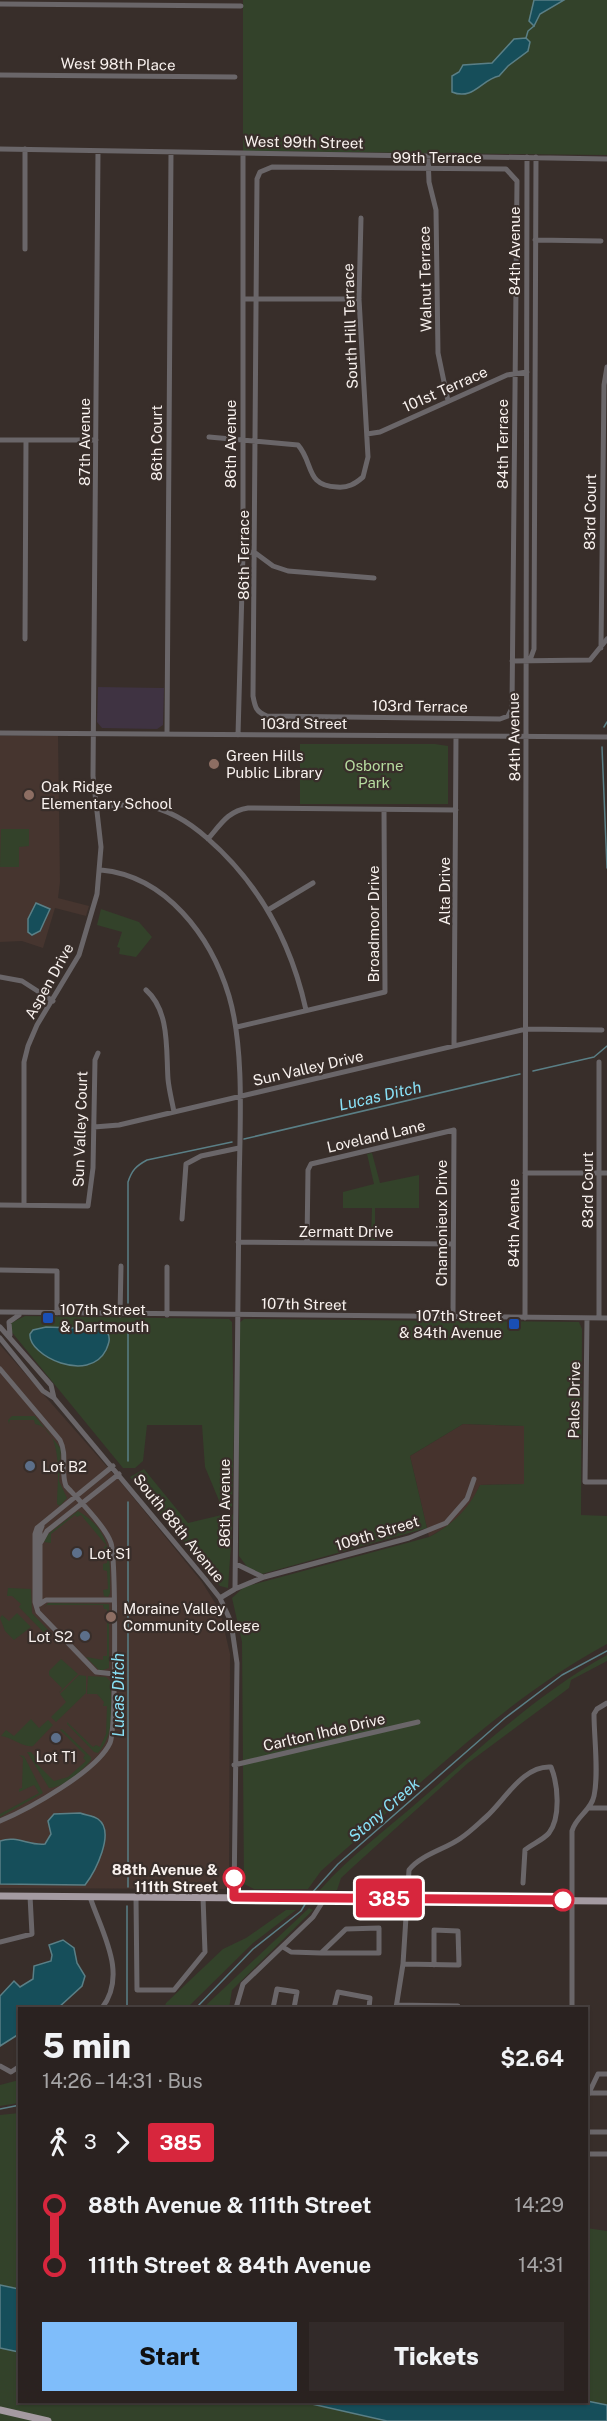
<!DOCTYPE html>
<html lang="en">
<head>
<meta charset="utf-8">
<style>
	:root { --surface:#2a2220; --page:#322a29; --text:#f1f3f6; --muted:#a5a4a5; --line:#463f3e; --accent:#7fbdfa }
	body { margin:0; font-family:"Public Sans",sans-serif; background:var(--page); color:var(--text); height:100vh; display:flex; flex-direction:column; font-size:22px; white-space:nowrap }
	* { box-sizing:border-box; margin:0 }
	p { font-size:20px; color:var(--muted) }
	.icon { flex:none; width:33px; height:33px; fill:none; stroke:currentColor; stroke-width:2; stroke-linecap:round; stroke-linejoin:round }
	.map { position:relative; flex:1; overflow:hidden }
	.drawer { position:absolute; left:18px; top:2007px; width:570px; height:396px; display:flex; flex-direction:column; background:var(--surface); border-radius:0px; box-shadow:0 2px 4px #0004,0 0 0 2px var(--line) }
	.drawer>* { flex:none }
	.badge { padding:0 12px; border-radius:4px; font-size:21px; line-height:39px }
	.map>.badge { position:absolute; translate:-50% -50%; box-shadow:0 0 0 3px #fff }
	.legs { display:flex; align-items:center; gap:9px; height:66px; padding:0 24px; font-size:20px }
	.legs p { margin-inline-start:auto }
	.head { display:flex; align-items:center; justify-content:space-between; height:102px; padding:0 24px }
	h1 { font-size:33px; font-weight:800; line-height:45px }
	.cta { display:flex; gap:12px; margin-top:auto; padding:12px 24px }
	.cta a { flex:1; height:69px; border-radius:0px; background:var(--accent); color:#111; font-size:24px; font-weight:800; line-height:69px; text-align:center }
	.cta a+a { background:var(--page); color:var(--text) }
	ul { padding:0 24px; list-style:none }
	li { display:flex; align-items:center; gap:21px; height:60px; font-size:22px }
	li i { display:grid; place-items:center; width:9px; height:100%; margin:0 8px; background:currentColor }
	li i::after { content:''; width:15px; height:15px; margin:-8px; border:4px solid; border-radius:50%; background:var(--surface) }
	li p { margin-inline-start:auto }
	li:first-child i { background:linear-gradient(#0000 50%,currentColor 0) }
	li:last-child i { background:linear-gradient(currentColor 50%,#0000 0) }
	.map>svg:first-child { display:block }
	.commercial { fill:#3f3342 }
	.industrial { fill:#46332d }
	.built { fill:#46352f }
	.green { fill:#33422a }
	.water { fill:#164e5a; stroke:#5a7f86; stroke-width:1.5 }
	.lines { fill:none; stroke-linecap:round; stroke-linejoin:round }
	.stream { stroke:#5a7f86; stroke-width:1.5 }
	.minor { stroke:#6a6669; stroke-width:5 }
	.major { stroke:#a49aa1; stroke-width:7 }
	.line-1-casing { stroke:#fff; stroke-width:14 }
	.line-1 { stroke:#d7263d; stroke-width:9 }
	.education-dot { fill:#8d6e63; stroke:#382e2a; stroke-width:2 }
	.transit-dot { fill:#1a4fb4; stroke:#382e2a; stroke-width:2 }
	.service-dot { fill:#5c6f8a; stroke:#382e2a; stroke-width:2 }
	.stop-1-dot { fill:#fff; stroke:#d7263d; stroke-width:3 }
	.labels { text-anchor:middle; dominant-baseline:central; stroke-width:4.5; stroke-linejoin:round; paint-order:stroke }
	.street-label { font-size:15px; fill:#f8f1ee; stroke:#382e2a }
	.poi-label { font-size:15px; fill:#f8f1ee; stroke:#382e2a; text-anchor:start }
	.park-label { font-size:15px; fill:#b6db9f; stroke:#382e2a }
	.stop-label { font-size:15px; font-weight:bold; fill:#f8f1ee; stroke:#382e2a; text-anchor:end }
	.water-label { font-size:16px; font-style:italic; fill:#88e0f6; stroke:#382e2a }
</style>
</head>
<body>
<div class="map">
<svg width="607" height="2421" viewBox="0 0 607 2421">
	<rect width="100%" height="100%" fill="#382e2a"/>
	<path class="commercial" d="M98,687L164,688L163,725L157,729L102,728L97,722Z"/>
	<path class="industrial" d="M463,1424L525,1426L524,1484L480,1485L472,1503L451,1524L429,1537L410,1456Z"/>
	<path class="built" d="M0,736H58L60,882L58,898L89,906L86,916L55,908L43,948L22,941L0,942Z
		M0,1345L123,1485L202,1582L220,1611L230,1654L229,1877L227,1887L224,1889L0,1888Z"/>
	<path class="green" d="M243,0H607V155L243,151Z
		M300,744H435L448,746V804H300Z
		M1,829H29V846L19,847V867H0Z
		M101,909L139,922L152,937L136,957L119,954L120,948L117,947L122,932L97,925Z
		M372,1153L380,1183L419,1175V1208H375V1240H371L372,1208H343V1192L374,1184L367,1154Z
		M25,1316L229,1319L232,1322L234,1427L232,1508L220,1503L205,1467L202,1425H147L143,1461L135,1468H123L10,1330L11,1323Z
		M244,1319L579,1322L582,1329L581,1515L607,1516V1644C507,1698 424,1781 339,1855L321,1871L308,1889H254L244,1884L242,1642L232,1598L244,1587L429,1537C453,1524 468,1510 480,1485L524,1484V1426L463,1424L410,1456L427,1528L262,1574L248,1568L239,1556V1323Z
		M12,1416H35L61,1449L59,1481L67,1498L60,1506L57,1504C57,1482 65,1430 35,1424L34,1420H10L9,1424L8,1420Z
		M144,1469L188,1523L230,1513L233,1515L228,1588L220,1586L130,1477Z
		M78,1511C113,1531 110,1559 110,1593L108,1597L104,1596L103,1590L108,1589L107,1571L103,1570V1564L107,1563V1549L103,1548L106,1545L81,1515L77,1517L75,1515L51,1534V1543L44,1542L48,1534Z
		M8,1588L31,1589L32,1613L52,1634L49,1638L19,1607L21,1604L12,1596H7Z
		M48,1603L109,1604V1668L100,1671L86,1657L103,1660V1656H107V1609H104L103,1605H47L44,1608Z
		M17,1613L31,1627L14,1640L5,1631L0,1618L2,1615L9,1621Z
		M607,1655V1661L571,1680L569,1688L468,1763L355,1865L341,1878L337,1890H320C350,1856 386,1830 419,1801C479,1749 537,1694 607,1655Z
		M61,1659L78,1674L59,1693L62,1688L49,1675V1671Z
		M79,1675L86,1676V1693L56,1722L51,1717L66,1702L60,1694Z
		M88,1676L106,1677L110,1681C112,1703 115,1736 98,1753L94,1752L67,1724V1722L93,1747L96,1745L100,1747L106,1734L107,1706H103L104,1702L97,1694H87Z
		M31,1719L39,1728L48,1720L53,1725L33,1746C23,1748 12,1737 1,1736L6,1730L14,1736Z
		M62,1729L91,1757V1760C82,1771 63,1788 49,1788L27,1752H31L37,1759L35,1762L54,1781L68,1777L86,1761L83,1758L85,1755L60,1730Z
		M19,1755L24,1756L43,1793L0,1817V1814L39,1793L34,1785L19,1792V1789L22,1788L23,1758Z
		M309,1908L313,1910L232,1990L229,2008H203Z
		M286,1910H296L253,1943L187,2008H164L166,2003L223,1949L246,1938Z
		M19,2080V2103L0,2106V2085Z
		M19,2113H20L19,2289L0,2285V2115Z
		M586,2228L607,2231V2405L587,2401Z
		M0,2348L19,2352L20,2402H303L387,2421H0Z"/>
	<path class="water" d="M534,0H564L540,14L534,26L529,21Z
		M526,38L530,42L528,51L508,66L499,76C482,79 473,101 452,92V76L459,72L463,65L492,63L514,39Z
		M36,903L50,909L40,931L32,935L28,932V919Z
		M46,1327L100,1329L107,1332C111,1338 109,1343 106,1350C89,1384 28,1356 30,1334L33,1330Z
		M80,1813C85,1815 94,1816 98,1819C116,1832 95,1872 85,1885L0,1884V1841C17,1835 29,1846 45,1844L51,1834L48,1821L54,1814Z
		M63,1940L74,1948L77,1963L85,1976L82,1986L58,2008H20L19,2034L0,2046V1996L14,1981L20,1987L33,1979L34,1966L51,1961L52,1955L49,1945Z
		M0,2285L19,2289V2352L0,2348Z
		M587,2401L607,2405V2421H387L303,2402Z"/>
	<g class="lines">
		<path class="stream" d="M526,38L528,31L534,26
			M604,727L607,722
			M602,747L607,868
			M533,1071L594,1057L607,1046
			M244,1139L520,1074
			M128,1303V1182C132,1170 136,1166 147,1160L232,1142
			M128,1323V1461
			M128,1887V1502
			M311,1894L338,1864L505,1718L562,1675L607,1651
			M127,2008V1906
			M196,2008L253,1949L301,1911L307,1901
			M0,2109L20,2105"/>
		<path class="minor" d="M0,4L241,6
			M0,75L235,77
			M0,149L607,159
			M428,156L429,182L436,210L438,353L448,401
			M272,167L506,169L517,181L512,708L508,716L500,719L267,716C256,712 255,707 253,696L257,179L260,172Z
			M535,240L601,241
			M25,249V149
			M244,299H359
			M367,434L380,432L507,375L527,372
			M209,437L298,445C314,463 305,486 337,487C348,488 355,484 363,477L368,457L359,299L361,218
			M0,440H96
			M243,553L254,552L273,566L288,571L374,578
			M25,639L26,440
			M601,648L604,385L607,367
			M530,660L534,649L536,157
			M512,661L590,660L607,639
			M0,733L607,737
			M167,734L171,152
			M238,735L243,553V154
			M97,808C114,805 130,803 147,806C170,810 190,823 207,838C260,884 291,942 306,1010
			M208,839C221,824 228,811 248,808L456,810
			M101,870C166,876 211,936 229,996C246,1054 239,1137 239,1199C238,1329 236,1459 235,1589L220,1598
			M268,910L313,883
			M0,977L22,981L53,1001
			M146,990C170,1011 166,1050 168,1079C169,1090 172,1101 174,1112
			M237,1027L385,992L384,810
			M454,1046L456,736
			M599,1062V1318
			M94,1127L119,1125L526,1029L602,1030
			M525,1173H607
			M0,1205L88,1206L93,1168L95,1060L98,1053
			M24,1205V1062L28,1046L37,1025L79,955L97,894L101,847L93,776L98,151
			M182,1219L186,1164L201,1156L239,1148
			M238,1242L453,1244
			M307,1243L308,1170L311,1164L454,1130L453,1317
			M0,1270L57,1271V1313
			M0,1312L607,1318
			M120,1315L121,1266
			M167,1315V1267
			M525,1318L527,157
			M587,1318L585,1482H607
			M0,1327L51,1385L54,1398
			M10,1335L9,1322L19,1315
			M0,1338L43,1391L54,1398L205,1579L220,1598L231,1622L237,1663L234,1897
			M0,1369L60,1440C68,1456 60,1471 66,1486C78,1499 106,1527 111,1543C116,1560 116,1730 110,1743C97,1771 29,1809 0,1821
			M113,1466L37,1528L35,1534V1602L38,1612L96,1672L114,1674
			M41,1542L47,1531L119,1474
			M236,1564L263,1577
			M235,1589L264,1577L409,1538L446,1523L467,1499L474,1479
			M40,1603V1531L42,1526
			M40,1604L46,1600H113
			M234,1765L418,1722
			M590,1808H607
			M90,1897C102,1933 128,1974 102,2008
			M136,1897L137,1990H174L205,1952L203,1897
			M0,1942L32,1934L30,1896
			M283,1947L291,1952L321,1953L346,1929L379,1928V1953H321
			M403,1964L459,1965L458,1931L434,1930V1965
			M397,2005L458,2006V2008
			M236,2008L243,1984L313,1917L325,1898
			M273,2008L277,1989L297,1992L294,2008
			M334,2008L338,1992L370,1998L369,2008
			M396,2008L403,1964L409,1870C420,1855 446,1849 461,1838C470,1832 478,1824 486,1817C505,1800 523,1765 551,1767C558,1784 561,1817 549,1833C543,1840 532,1844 525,1850L523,1883
			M572,2008V1831C576,1816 591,1811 594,1796C599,1773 594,1738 594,1714L597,1709L607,1703
			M0,2066L11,2072L20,2066
			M591,2093H607
			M586,2099L598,2074H607
			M586,2132H607
			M586,2154H607"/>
		<path class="major" d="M0,1896L607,1901
			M0,2410L48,2421"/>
	</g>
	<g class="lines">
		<defs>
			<path id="line-1" d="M234,1878V1897L563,1900"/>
		</defs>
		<use href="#line-1" class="line-1-casing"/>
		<use href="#line-1" class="line-1"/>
	</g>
	<g class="education-dot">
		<circle cx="214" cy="764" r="6"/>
		<circle cx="29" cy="795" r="6"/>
		<circle cx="111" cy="1617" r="6"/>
	</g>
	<g class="transit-dot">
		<rect x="42" y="1312" width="12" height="12" rx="3"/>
		<rect x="508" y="1318" width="12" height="12" rx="3"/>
	</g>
	<g class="service-dot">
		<circle cx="30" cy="1466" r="6"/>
		<circle cx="77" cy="1553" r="6"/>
		<circle cx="85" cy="1636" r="6"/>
		<circle cx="56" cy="1738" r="6"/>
	</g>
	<g class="stop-1-dot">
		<circle cx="234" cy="1878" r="10"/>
		<circle cx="563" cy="1900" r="10"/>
	</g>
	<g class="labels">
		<g class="street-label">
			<text transform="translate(118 64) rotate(1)">West 98th Place</text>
			<text transform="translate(304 142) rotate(1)">West 99th Street</text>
			<text x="437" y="157">99th Terrace</text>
			<text transform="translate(514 251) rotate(-90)">84th Avenue</text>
			<text transform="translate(425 279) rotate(-91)">Walnut Terrace</text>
			<text transform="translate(350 326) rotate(-92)">South Hill Terrace</text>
			<text transform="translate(445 389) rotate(-24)">101st Terrace</text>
			<text transform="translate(84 442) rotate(-90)">87th Avenue</text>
			<text transform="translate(156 443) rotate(-90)">86th Court</text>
			<text transform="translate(230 444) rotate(-90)">86th Avenue</text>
			<text transform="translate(502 444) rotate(-90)">84th Terrace</text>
			<text transform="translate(590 512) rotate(-89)">83rd Court</text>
			<text transform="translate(243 555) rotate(-90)">86th Terrace</text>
			<text transform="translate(420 706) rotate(1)">103rd Terrace</text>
			<text x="304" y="723">103rd Street</text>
			<text transform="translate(514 737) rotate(-91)">84th Avenue</text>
			<text transform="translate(444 891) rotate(-90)">Alta Drive</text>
			<text transform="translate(373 924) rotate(-90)">Broadmoor Drive</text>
			<text transform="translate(49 981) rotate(-61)">Aspen Drive</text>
			<text transform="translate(308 1068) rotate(-13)">Sun Valley Drive</text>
			<text transform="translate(80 1129) rotate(-88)">Sun Valley Court</text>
			<text transform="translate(376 1136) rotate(-13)">Loveland Lane</text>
			<text transform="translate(587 1190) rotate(-90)">83rd Court</text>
			<text transform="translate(441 1223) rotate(-90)">Chamonieux Drive</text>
			<text transform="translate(513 1223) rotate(-90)">84th Avenue</text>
			<text x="346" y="1231">Zermatt Drive</text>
			<text transform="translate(304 1304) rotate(1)">107th Street</text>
			<text transform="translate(574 1400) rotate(-89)">Palos Drive</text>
			<text transform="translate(224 1503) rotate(-90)">86th Avenue</text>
			<text transform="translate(179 1528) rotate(51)">South 88th Avenue</text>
			<text transform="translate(377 1533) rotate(-17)">109th Street</text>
			<text transform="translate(324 1732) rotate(-13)">Carlton Ihde Drive</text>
		</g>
		<g class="poi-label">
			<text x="226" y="755">Green Hills<tspan x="226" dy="17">Public Library</tspan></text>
			<text x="41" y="786">Oak Ridge<tspan x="41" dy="17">Elementary School</tspan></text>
			<text x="60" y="1309">107th Street<tspan x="60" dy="17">&amp; Dartmouth</tspan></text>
			<text x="502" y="1315" text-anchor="end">107th Street<tspan x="502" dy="17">&amp; 84th Avenue</tspan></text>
			<text x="42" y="1466">Lot B2</text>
			<text x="89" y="1553">Lot S1</text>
			<text x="123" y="1608">Moraine Valley<tspan x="123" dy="17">Community College</tspan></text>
			<text x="73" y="1636" text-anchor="end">Lot S2</text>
			<text x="56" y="1756" text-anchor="middle">Lot T1</text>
		</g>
		<g class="park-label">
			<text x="374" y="765">Osborne<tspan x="374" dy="17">Park</tspan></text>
		</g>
		<g class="stop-label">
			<text x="218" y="1869">88th Avenue &amp;<tspan x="218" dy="17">111th Street</tspan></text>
		</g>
		<g class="water-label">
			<text transform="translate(380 1096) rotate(-13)">Lucas Ditch</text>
			<text transform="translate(118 1695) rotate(-90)">Lucas Ditch</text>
			<text transform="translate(384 1810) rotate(-41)">Stony Creek</text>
		</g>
	</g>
</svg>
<b class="badge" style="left:389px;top:1898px;background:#d7263d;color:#fff">385</b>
<section class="drawer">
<div class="head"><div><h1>5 min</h1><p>14:26 – 14:31 · Bus</p></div><b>$2.64</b></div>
<div class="legs"><svg class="icon" aria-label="walk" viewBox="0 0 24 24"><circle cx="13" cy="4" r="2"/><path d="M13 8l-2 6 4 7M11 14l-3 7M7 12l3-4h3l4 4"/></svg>3<svg class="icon" aria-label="forward" viewBox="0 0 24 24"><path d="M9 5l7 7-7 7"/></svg><b class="badge" style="background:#d7263d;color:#fff">385</b></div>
<ul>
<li><i style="color:#d7263d"></i><b>88th Avenue &amp; 111th Street</b><p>14:29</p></li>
<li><i style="color:#d7263d"></i><b>111th Street &amp; 84th Avenue</b><p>14:31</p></li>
</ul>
<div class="cta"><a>Start</a><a>Tickets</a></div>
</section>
</div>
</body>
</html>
